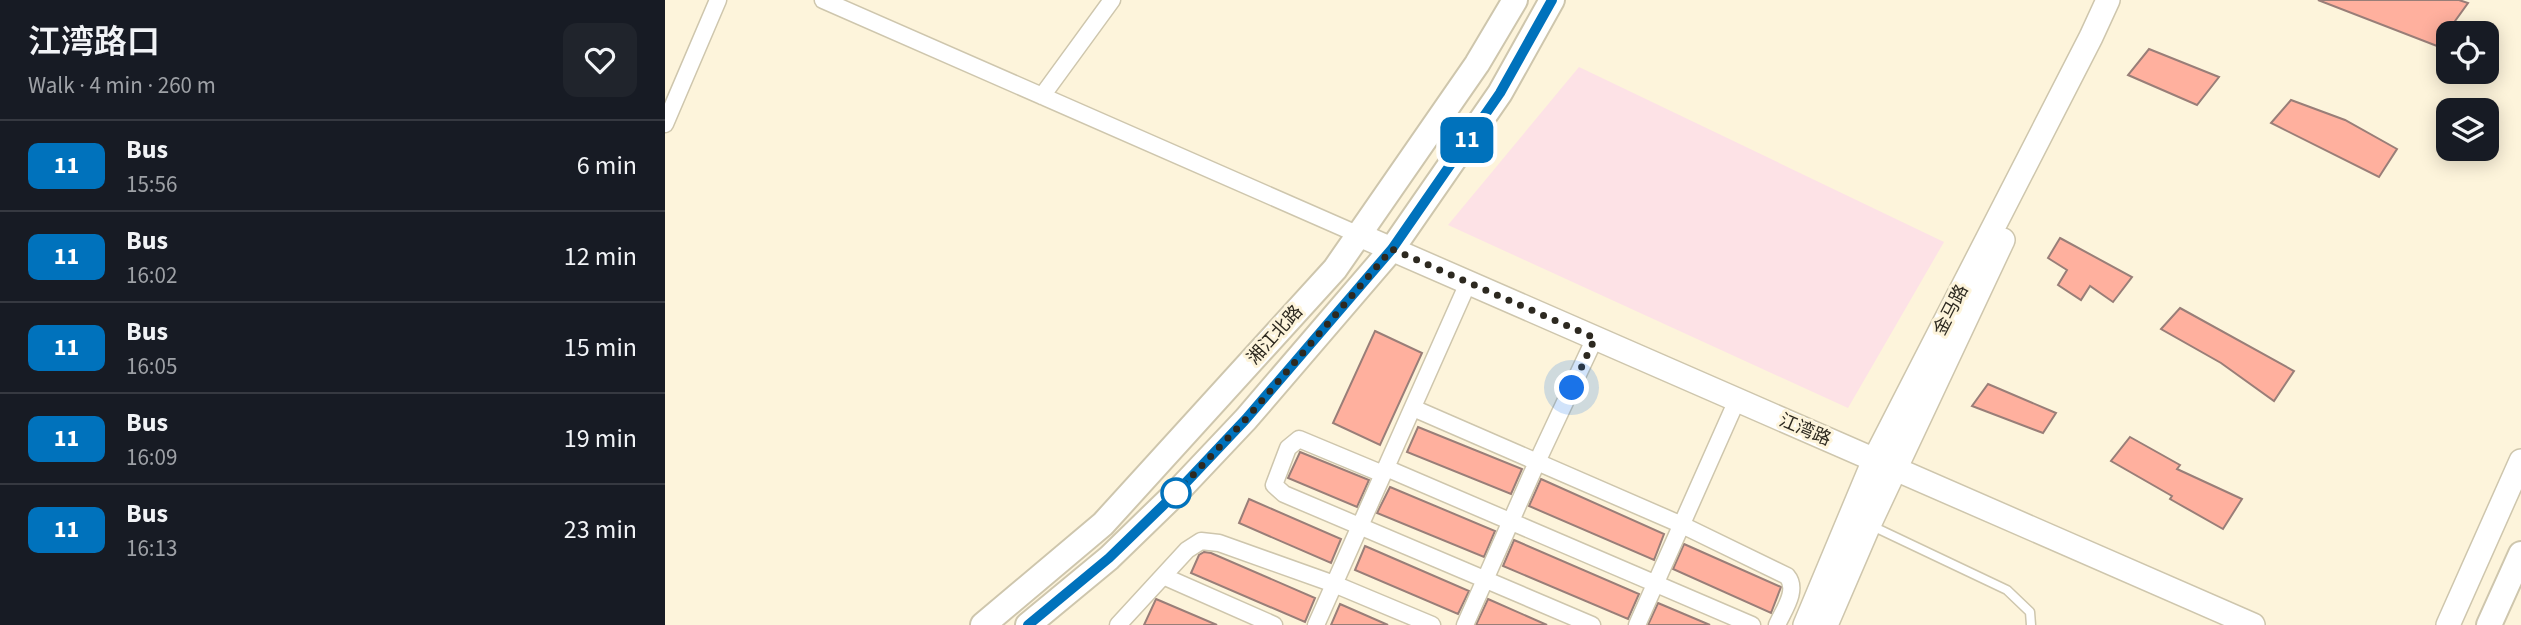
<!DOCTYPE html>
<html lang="en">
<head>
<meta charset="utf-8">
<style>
	:root { --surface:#171b24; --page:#20242c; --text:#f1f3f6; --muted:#9ea1a6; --line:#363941 }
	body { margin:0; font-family:"Source Sans 3","Noto Sans SC",sans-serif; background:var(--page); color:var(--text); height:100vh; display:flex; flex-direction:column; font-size:26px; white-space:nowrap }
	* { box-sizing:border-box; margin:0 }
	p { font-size:23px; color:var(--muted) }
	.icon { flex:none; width:38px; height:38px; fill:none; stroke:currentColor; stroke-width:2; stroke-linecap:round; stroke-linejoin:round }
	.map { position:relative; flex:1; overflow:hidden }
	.side { display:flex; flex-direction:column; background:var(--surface); width:665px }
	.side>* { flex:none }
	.badge { padding:0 14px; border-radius:10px; font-size:24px; line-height:46px }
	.buttons { position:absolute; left:1771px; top:21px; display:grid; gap:14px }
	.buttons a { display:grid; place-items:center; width:63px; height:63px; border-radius:14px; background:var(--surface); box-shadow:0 4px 18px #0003; font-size:35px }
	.you { position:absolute; width:35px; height:35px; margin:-18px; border:5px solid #fff; border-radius:50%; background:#1a73e8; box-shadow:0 0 0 10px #1a73e833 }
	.map>.badge { position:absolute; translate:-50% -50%; box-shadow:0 0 0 4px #fff }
	.round { display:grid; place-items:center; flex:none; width:74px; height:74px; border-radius:14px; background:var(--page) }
	.overview { display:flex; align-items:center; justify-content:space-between; height:119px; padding:0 28px }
	h1 { font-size:33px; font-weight:600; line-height:52px }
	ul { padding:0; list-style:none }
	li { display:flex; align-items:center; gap:21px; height:91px; padding:0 28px; border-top:2px solid var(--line) }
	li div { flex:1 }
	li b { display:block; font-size:26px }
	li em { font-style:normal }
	li .badge { min-width:77px; font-weight:700; text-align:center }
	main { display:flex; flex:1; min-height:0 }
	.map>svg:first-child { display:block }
	.education { fill:#fde2e6 }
	.building { fill:#ffb09e; stroke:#997e78; stroke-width:2 }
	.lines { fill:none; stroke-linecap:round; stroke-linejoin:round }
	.lane-casing { stroke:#cec6ad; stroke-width:11 }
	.street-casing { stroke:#cec6ad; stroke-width:19 }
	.secondary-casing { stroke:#cec6ad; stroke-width:26 }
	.primary-casing { stroke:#cec6ad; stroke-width:28 }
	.lane { stroke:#fff; stroke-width:8 }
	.street { stroke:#fff; stroke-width:16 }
	.secondary { stroke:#fff; stroke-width:23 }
	.primary { stroke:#fff; stroke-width:24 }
	.line-casing { stroke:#fff; stroke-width:16 }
	.line { stroke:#0072bc; stroke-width:10 }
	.walk { stroke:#2d2920; stroke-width:7; stroke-dasharray:0 12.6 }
	.stop-dot { fill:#fff; stroke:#0072bc; stroke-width:3.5 }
	.labels { text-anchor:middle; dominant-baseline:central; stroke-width:6; stroke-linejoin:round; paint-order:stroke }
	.street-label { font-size:18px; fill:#2d2920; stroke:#fdf4db }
</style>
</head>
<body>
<main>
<section class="side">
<div class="overview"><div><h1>江湾路口</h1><p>Walk · 4 min · 260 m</p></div><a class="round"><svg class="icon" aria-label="heart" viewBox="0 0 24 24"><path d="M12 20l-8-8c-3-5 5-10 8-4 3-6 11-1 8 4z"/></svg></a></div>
<ul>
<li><span class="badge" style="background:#0072bc;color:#fff">11</span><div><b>Bus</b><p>15:56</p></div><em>6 min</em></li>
<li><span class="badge" style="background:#0072bc;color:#fff">11</span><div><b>Bus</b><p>16:02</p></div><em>12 min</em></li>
<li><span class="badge" style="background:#0072bc;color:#fff">11</span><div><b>Bus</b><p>16:05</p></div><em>15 min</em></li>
<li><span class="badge" style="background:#0072bc;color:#fff">11</span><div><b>Bus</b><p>16:09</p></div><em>19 min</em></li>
<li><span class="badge" style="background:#0072bc;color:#fff">11</span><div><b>Bus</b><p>16:13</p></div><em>23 min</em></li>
</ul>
</section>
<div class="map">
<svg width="1856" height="625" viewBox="0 0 1856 625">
	<rect width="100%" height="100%" fill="#fdf4db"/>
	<path class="education" d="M914,67L1279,242L1183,408L783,225Z"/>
	<path class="building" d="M1653,0H1794L1803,3L1772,46Z
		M1484,49L1554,77L1532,105L1463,75Z
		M1626,100L1680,120L1732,149L1714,177L1606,123Z
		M1395,238L1467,277L1448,302L1425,286L1416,300L1393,285L1402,270L1383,258Z
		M1515,308L1629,371L1609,401L1556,363L1496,329Z
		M710,331L757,353L715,445L668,423Z
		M1323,384L1391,413L1378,433L1307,406Z
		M753,427L857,469L846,494L742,452Z
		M1465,437L1515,465L1512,469L1577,499L1558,529L1505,499L1507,496L1446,461Z
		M635,452L704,480L692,507L623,478Z
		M876,479L999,534L989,560L864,506Z
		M725,487L830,531L819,557L712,513Z
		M584,499L676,539L666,563L574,523Z
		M849,540L974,594L963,619L838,566Z
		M1019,544L1116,587L1106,613L1008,569Z
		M700,546L804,591L793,614L690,570Z
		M539,552L546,553L650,598L640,622L526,573L534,555Z
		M491,599L552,625H479Z
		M823,599L882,625H811Z
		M993,603L1045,625H983Z
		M675,604L723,625H666Z"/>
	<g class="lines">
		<defs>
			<path id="lane" d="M1205,525L1342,590L1365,612L1366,625"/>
			<path id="street" d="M158,0L692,234
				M377,96L447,0
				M0,124L53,0
				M748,408L1017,525L1122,576C1134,590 1118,611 1112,625
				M721,468L1087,625
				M718,474L634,439L623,448L609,485L619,494L927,625
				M498,576L609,625
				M453,625L522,550L536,541L554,543L669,584L767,625
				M651,625L803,283
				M800,625L872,462L930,338
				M972,625L1072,400"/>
			<path id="secondary" d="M692,234L1588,625
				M1140,625L1209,460L1426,37L1443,0
				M1161,625L1204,525L1338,240
				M1783,625L1856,461"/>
			<path id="primary" d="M318,625L438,524L670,269L812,64L850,0
				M363,625L444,558L512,492L581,419L727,249L835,93L887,0
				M1824,625L1856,554"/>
		</defs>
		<use href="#lane" class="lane-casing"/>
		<use href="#street" class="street-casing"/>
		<use href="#secondary" class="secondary-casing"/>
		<use href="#primary" class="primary-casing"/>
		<use href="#lane" class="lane"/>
		<use href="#street" class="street"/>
		<use href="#secondary" class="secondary"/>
		<use href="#primary" class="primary"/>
	</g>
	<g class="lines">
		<defs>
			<path id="line" d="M363,625L444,558L512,492L581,419L727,249L835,93L887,0"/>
		</defs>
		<use href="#line" class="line-casing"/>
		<use href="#line" class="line"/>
		<path class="walk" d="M511,493L581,419L727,249L930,338L907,388"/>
	</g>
	<circle class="stop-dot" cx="511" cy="493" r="14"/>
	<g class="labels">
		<g class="street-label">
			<text transform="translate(1286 310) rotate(-63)">金马路</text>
			<text transform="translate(610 335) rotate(-48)">湘江北路</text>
			<text transform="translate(1140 430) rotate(23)">江湾路</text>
		</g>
	</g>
</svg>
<div class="buttons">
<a><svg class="icon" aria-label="locate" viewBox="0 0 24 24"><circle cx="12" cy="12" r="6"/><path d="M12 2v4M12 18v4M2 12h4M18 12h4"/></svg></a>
<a><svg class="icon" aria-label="layers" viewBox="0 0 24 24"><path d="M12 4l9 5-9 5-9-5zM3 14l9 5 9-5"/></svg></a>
</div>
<div class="you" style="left:907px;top:388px"></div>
<b class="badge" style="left:802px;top:140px;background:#0072bc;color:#fff">11</b>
</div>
</main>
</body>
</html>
